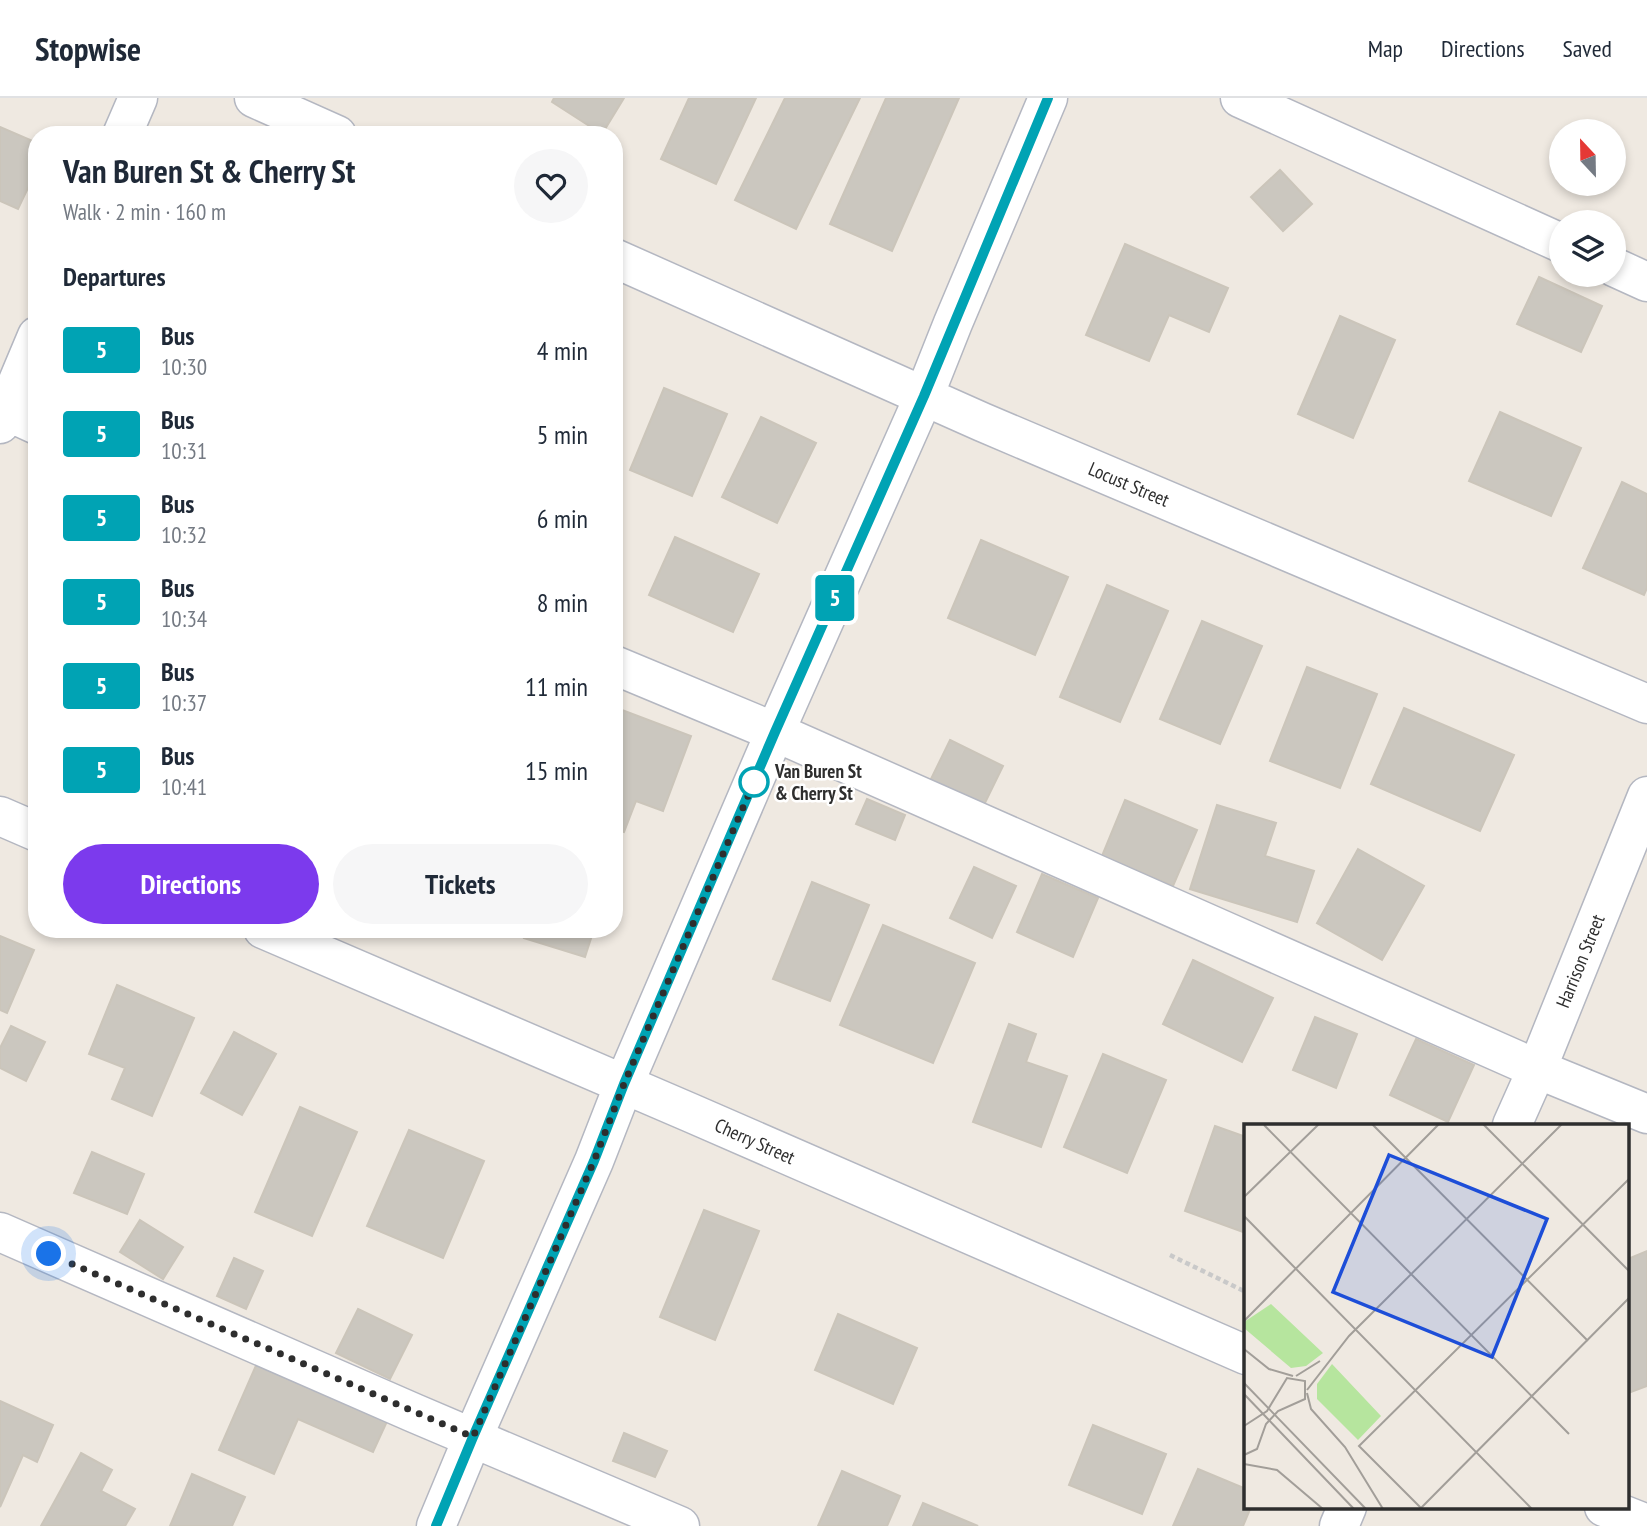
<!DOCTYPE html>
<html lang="en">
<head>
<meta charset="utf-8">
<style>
	:root { --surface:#fff; --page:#f6f6f7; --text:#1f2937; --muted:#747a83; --line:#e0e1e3; --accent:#7c3aed }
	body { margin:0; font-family:"PT Sans Narrow",sans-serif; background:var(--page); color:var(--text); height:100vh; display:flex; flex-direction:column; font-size:26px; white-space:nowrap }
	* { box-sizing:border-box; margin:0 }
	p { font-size:23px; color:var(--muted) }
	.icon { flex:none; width:38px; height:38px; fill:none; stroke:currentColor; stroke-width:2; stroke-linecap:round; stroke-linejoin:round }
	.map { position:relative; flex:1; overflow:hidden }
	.drawer { position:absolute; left:28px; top:28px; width:595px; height:812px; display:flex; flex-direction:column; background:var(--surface); border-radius:28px; box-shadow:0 4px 10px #0003 }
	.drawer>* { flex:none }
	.badge { padding:0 14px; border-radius:5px; font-size:24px; line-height:46px }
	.needle { width:46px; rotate:338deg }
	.tools { position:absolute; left:1549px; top:21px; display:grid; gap:14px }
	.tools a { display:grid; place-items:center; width:77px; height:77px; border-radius:50%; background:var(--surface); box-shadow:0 4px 10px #0003; font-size:35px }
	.you { position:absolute; width:35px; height:35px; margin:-18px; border:5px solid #fff; border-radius:50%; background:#1a73e8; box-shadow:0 0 0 10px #1a73e833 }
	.map>.badge { position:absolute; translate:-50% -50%; box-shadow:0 0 0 4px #fff }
	h2 { padding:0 35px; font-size:26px; line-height:63px }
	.round { display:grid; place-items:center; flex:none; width:74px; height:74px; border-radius:37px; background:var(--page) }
	.headline { display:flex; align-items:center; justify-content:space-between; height:119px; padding:0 35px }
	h1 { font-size:33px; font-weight:600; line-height:52px }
	.action { display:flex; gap:14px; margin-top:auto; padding:14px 35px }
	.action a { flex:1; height:80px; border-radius:42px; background:var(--accent); color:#fff; font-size:28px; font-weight:600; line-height:80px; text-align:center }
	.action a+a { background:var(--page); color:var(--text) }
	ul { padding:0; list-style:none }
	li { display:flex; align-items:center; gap:21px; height:84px; padding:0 35px }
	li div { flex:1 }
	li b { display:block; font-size:26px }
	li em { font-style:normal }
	li .badge { min-width:77px; font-weight:700; text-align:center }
	header { display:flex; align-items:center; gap:42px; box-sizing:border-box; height:98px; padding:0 35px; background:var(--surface); border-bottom:2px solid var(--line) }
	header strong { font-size:33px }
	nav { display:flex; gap:38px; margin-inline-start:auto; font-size:24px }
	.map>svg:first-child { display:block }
	.building { fill:#cbc7bf; stroke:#cbc5ba; stroke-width:2 }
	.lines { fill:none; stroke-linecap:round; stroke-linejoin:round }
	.minor-casing { stroke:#b4b7c1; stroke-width:41 }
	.path { stroke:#c9c9c9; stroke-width:4.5; stroke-dasharray:5 3.5; stroke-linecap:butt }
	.minor { stroke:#fff; stroke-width:38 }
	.line-casing { stroke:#fff; stroke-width:16 }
	.line { stroke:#00a3b4; stroke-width:10 }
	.walk { stroke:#2e2e2e; stroke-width:7; stroke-dasharray:0 12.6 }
	.stop-dot { fill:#fff; stroke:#00a3b4; stroke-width:3.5 }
	.labels { text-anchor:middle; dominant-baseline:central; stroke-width:5; stroke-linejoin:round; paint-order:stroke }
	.street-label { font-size:19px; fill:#2e2e2e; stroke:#fff }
	.stop-label { font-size:19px; font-weight:bold; fill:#2e2e2e; stroke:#fff; text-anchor:start }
	.inset-road { fill:none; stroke:#a29e99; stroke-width:2 }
	.view { fill:#1d4ed8; fill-opacity:0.15; stroke:#1d4ed8; stroke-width:3.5 }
	.inset-edge { fill:none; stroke:#2e2e2e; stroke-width:3.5 }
</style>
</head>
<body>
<header>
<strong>Stopwise</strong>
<nav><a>Map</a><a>Directions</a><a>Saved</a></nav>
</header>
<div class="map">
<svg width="1647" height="1428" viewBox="0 0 1647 1428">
	<rect width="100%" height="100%" fill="#efe9e1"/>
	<path class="building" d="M554,0H624L602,36L552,4Z
		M689,0H756L716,86L661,61Z
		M785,0H860L796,131L735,102Z
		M886,0H959L892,153L830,126Z
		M0,29L37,45V71L18,111L0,103Z
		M1280,72L1312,106L1283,133L1251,99Z
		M1125,146L1228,190L1209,234L1169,217L1149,263L1086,237Z
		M1539,179L1602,208L1581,254L1517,226Z
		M1340,218L1395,242L1353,340L1298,316Z
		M664,290L727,316L692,398L630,372Z
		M1500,314L1581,350L1551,418L1469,383Z
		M761,319L816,345L777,425L722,399Z
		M1622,384L1647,396V490L1644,497L1583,470Z
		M675,439L759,476L733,534L649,497Z
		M981,442L1068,479L1035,557L948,520Z
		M1107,487L1168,513L1120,624L1060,599Z
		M1202,523L1262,548L1220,646L1160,621Z
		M1307,569L1377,596L1340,690L1270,663Z
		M614,609L691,638L663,713L636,703L624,734L614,731Z
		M1404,610L1514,657L1480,733L1371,686Z
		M950,642L1003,668L983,709L930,683Z
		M867,701L905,717L895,742L856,726Z
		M1125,702L1197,732L1173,788L1102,758Z
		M1217,707L1276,725L1265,758L1314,773L1297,824L1190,791Z
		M1358,751L1424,788L1382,862L1317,825Z
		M974,769L1016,788L992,840L950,820Z
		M1042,776L1098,800L1073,859L1017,834Z
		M812,784L869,807L830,903L773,881Z
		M883,827L975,865L933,965L840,927Z
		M527,831H594L585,859L524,840Z
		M0,838L34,852L7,915L0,912Z
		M1193,862L1273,900L1242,964L1163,926Z
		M117,887L194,920L152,1018L112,1001L125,970L89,956Z
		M1315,919L1357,936L1336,990L1293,972Z
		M1009,926L1036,936L1026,964L1067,978L1041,1049L973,1024Z
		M11,928L45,944L26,983L0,970V950Z
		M234,934L276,956L242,1017L201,995Z
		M1416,941L1474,967L1448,1024L1390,997Z
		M1103,956L1166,982L1127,1075L1064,1049Z
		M300,1009L357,1034L312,1138L255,1114Z
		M1215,1028L1246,1039V1135L1185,1113Z
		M409,1032L484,1063L443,1160L367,1128Z
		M92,1054L144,1076L127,1116L74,1095Z
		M704,1112L759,1133L715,1242L660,1219Z
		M140,1122L183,1149L163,1181L120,1154Z
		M1647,1153V1288L1628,1295V1161Z
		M234,1160L263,1173L246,1211L217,1198Z
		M358,1211L412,1237L390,1281L336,1255Z
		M838,1216L917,1250L893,1306L815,1272Z
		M258,1263L389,1319L373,1354L298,1321L274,1376L219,1352Z
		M0,1303L53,1327L37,1364L23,1357L0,1409Z
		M1093,1327L1166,1356L1142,1416L1069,1387Z
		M624,1335L667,1353L655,1379L613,1363Z
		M81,1355L112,1372L101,1393L135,1411L125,1428H41Z
		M1198,1371L1246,1391V1409H1251L1243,1428H1173Z
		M842,1373L900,1398L887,1428H818Z
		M192,1376L245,1399L232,1428H170Z
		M923,1405L978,1428H913Z"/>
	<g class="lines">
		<defs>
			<path id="minor" d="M254,0L337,37
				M1240,0L1561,145
				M122,37L138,0
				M614,160L982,324L1647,606
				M1614,169L1647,184
				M0,310L37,327
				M0,326L37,238
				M614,567L775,634L1537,971L1647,1016
				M0,718L37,734
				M263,831L691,1015L1246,1257
				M1512,1027L1537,971L1647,698
				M0,1134L414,1315L680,1428
				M1604,1409L1647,1426
				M436,1428L473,1339L594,1063L624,986L775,634L924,298L953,225L1048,0
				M1339,1428L1347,1409"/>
		</defs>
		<use href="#minor" class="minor-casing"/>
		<path class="path" d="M1170,1157L1246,1194"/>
		<use href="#minor" class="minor"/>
	</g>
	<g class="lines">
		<defs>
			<path id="line" d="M436,1428L473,1339L594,1063L624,986L775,634L924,298L1048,0"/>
		</defs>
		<use href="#line" class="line-casing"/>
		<use href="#line" class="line"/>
		<path class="walk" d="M49,1156L473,1339L594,1063L624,986L754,684"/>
	</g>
	<circle class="stop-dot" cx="754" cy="684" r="14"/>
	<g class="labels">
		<g class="street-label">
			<text transform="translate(1129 386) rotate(23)">Locust Street</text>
			<text transform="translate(1580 863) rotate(-68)">Harrison Street</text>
			<text transform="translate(755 1043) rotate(24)">Cherry Street</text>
		</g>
		<g class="stop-label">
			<text x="775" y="673">Van Buren St<tspan x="775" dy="22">&amp; Cherry St</tspan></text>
		</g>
	</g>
	<g transform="translate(1244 1026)">
		<rect width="385" height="385" fill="#efe9e1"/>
		<path d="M27,180L79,229L62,242L47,244L0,204V198ZM88,240L137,292L114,316L73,275V260Z" fill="#b6e59e"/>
		<path class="inset-road" d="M128,0L344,217M239,0L385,147M20,1L325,310M0,73L75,0M0,92L288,385M0,197L195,0M0,225L25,245L49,252M52,252L76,237M0,259L122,385M63,266L105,212L318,0M63,269L67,285L101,323L139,385M0,270L110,385M0,302L23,287L43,254L61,257V275L34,287L22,300L13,325L0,331M0,340L33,346L79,385M177,384L385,174M178,385L115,322L385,55"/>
		<path class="view" d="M145,31L303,95L248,233L89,168Z"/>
		<rect width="385" height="385" class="inset-edge"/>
	</g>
</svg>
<div class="tools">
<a><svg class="needle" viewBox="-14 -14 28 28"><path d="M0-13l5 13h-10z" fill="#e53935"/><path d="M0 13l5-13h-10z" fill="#747a83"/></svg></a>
<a><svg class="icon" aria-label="layers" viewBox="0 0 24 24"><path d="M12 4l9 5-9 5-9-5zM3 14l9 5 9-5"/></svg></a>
</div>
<div class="you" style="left:49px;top:1156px"></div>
<b class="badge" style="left:835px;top:500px;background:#00a3b4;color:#fff">5</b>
<section class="drawer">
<div class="headline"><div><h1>Van Buren St &amp; Cherry St</h1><p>Walk · 2 min · 160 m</p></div><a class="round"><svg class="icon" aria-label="heart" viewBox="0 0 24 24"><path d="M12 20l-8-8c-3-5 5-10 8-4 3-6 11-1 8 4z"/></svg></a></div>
<h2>Departures</h2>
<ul>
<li><span class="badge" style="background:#00a3b4;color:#fff">5</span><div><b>Bus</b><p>10:30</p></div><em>4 min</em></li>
<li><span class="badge" style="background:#00a3b4;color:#fff">5</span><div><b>Bus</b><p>10:31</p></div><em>5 min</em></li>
<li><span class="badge" style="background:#00a3b4;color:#fff">5</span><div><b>Bus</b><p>10:32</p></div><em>6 min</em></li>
<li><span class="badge" style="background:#00a3b4;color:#fff">5</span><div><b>Bus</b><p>10:34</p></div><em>8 min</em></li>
<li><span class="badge" style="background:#00a3b4;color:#fff">5</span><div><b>Bus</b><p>10:37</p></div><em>11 min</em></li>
<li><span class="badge" style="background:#00a3b4;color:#fff">5</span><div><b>Bus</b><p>10:41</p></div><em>15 min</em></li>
</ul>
<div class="action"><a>Directions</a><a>Tickets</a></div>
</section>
</div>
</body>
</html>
